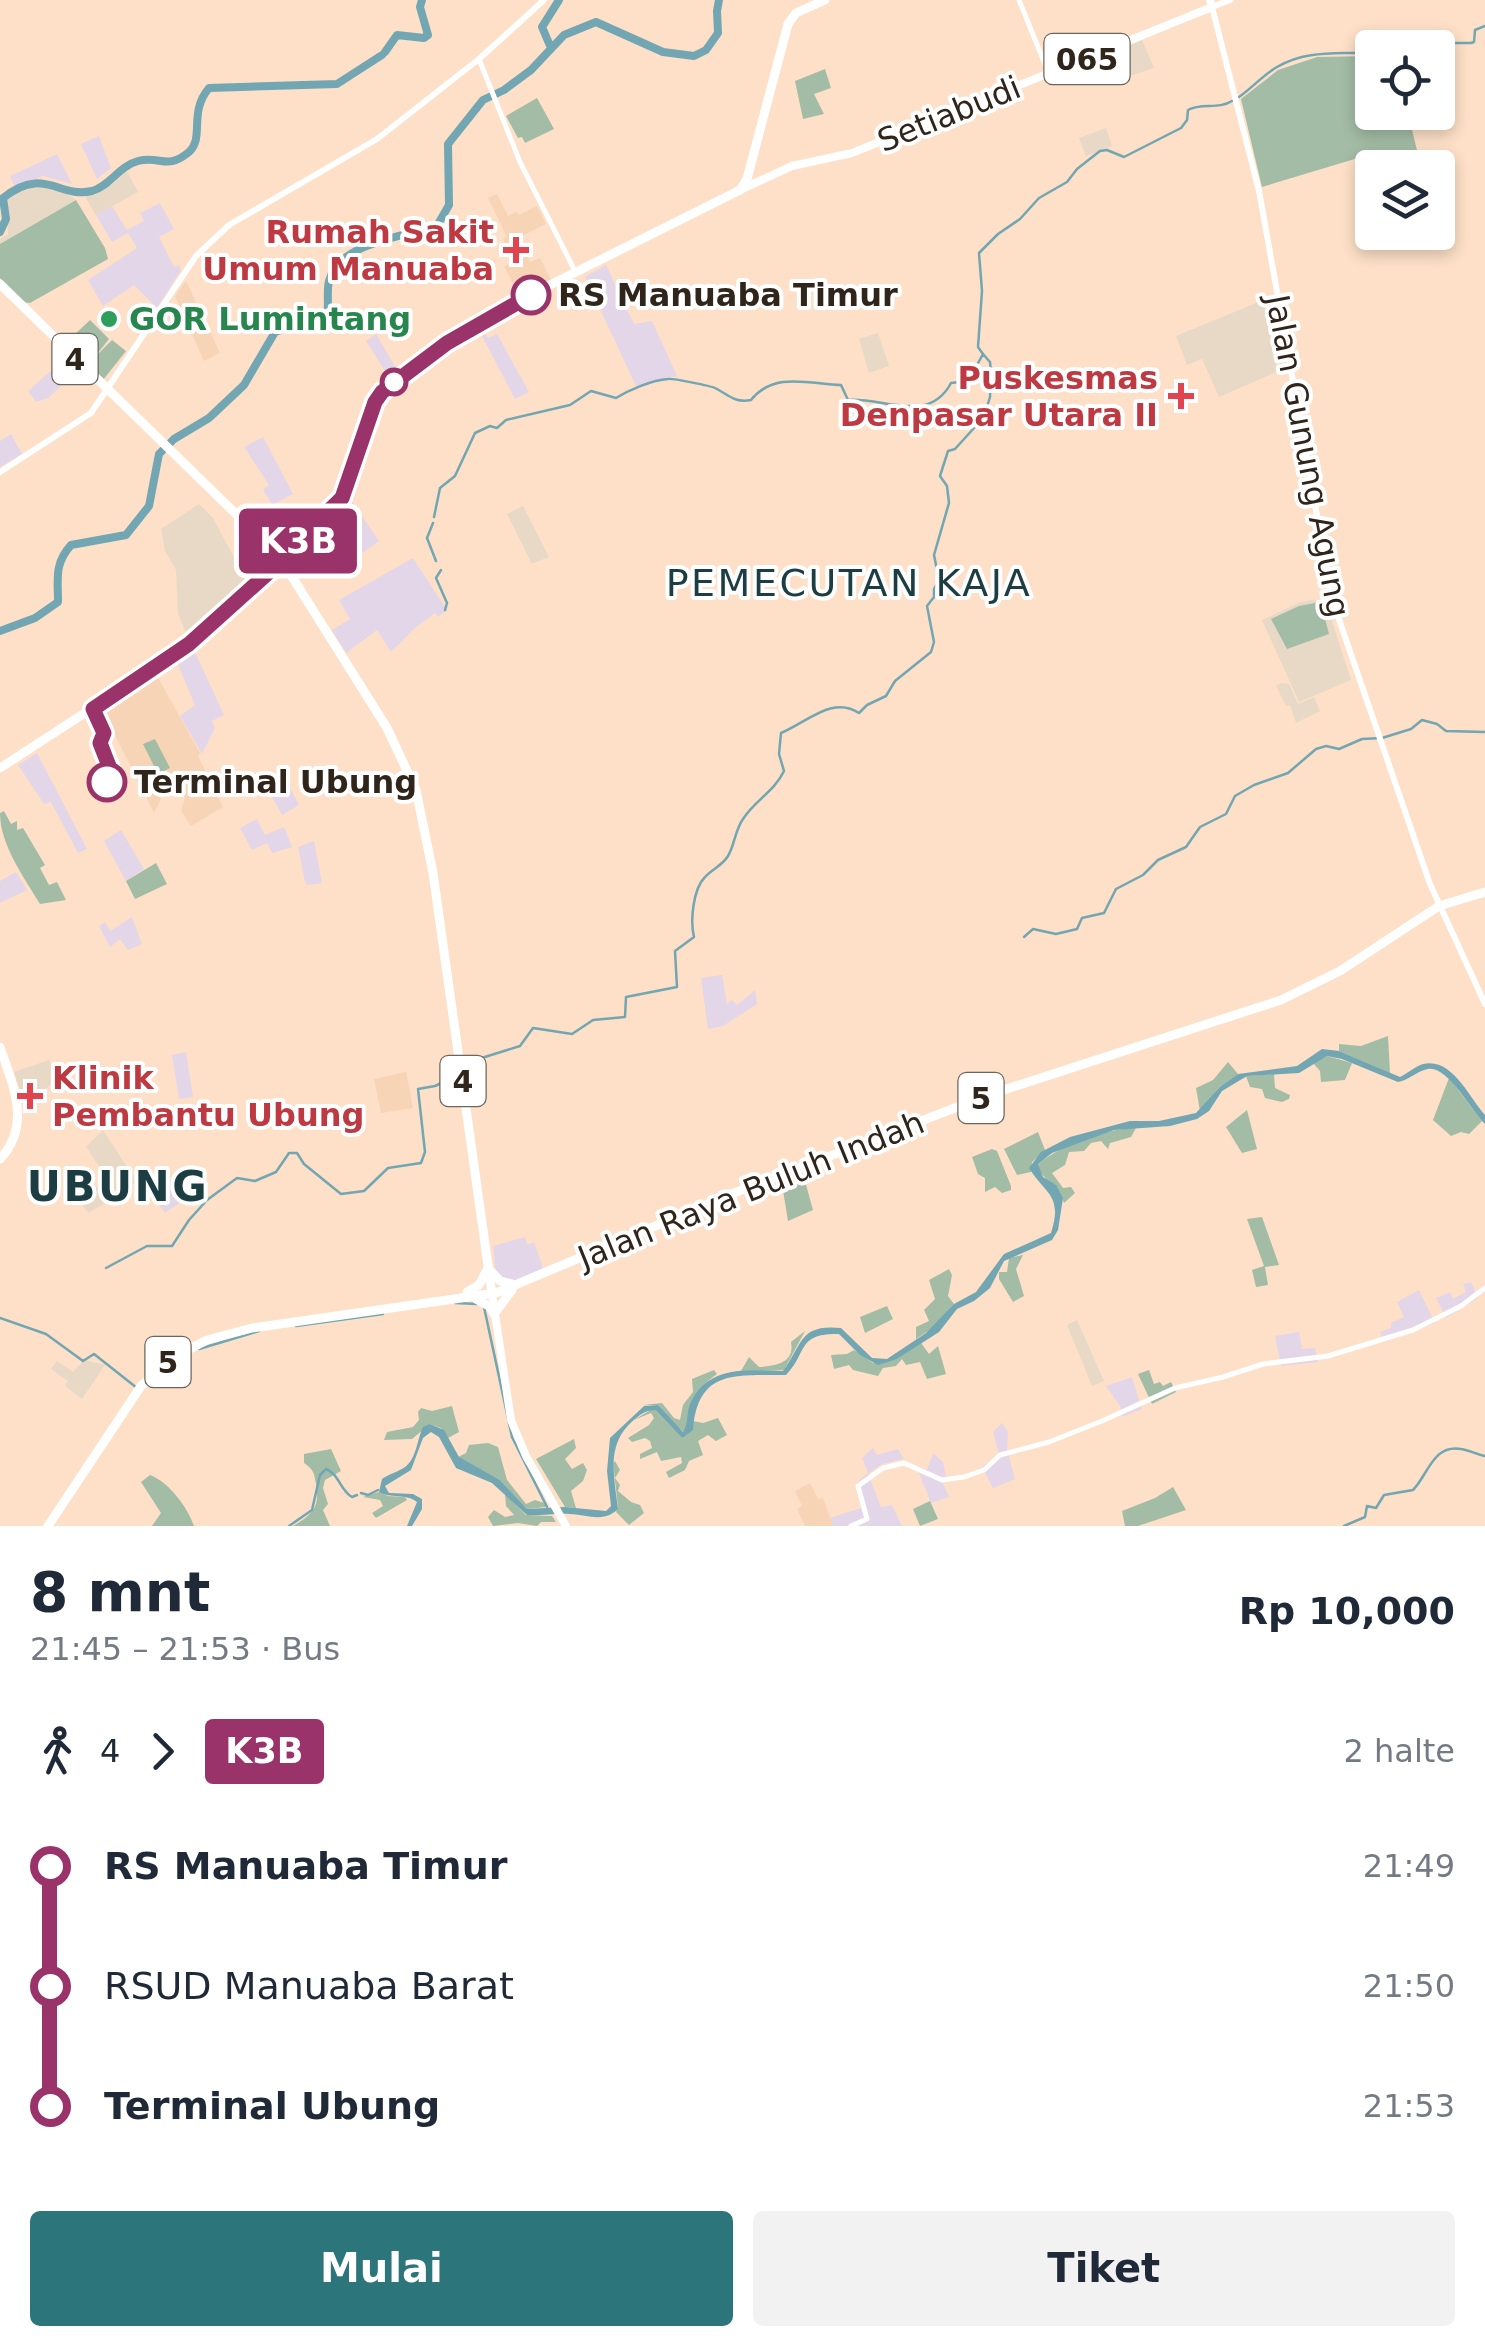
<!DOCTYPE html>
<html lang="id">
<head>
<meta charset="utf-8">
<style>
	:root { --surface:#fff; --page:#f2f2f3; --text:#1f2937; --muted:#747a83; --accent:#2b757b }
	body { margin:0; font-family:"DejaVu Sans",sans-serif; background:var(--page); color:var(--text); height:100vh; display:flex; flex-direction:column; font-size:38px; white-space:nowrap }
	* { box-sizing:border-box; margin:0 }
	p { font-size:32px; color:var(--muted) }
	.icon { flex:none; width:55px; height:55px; fill:none; stroke:currentColor; stroke-width:2; stroke-linecap:round; stroke-linejoin:round }
	.map { position:relative; height:1526px; overflow:hidden }
	.drawer { display:flex; flex-direction:column; background:var(--surface); flex:1 }
	.drawer>* { flex:none }
	.badge { padding:0 20px; border-radius:8px; font-size:35px; line-height:65px }
	.tools { position:absolute; left:1355px; top:30px; display:grid; gap:20px }
	.tools a { display:grid; place-items:center; width:100px; height:100px; border-radius:10px; background:var(--surface); box-shadow:0 5px 15px #0003; font-size:50px }
	.map>.badge { position:absolute; translate:-50% -50%; box-shadow:0 0 0 5px #fff }
	.legs { display:flex; align-items:center; gap:15px; height:110px; padding:0 30px; font-size:32px }
	.legs p { margin-inline-start:auto }
	.overview { display:flex; align-items:center; justify-content:space-between; height:170px; padding:0 30px }
	h1 { font-size:55px; font-weight:800; line-height:75px }
	.cta { display:flex; gap:20px; margin-top:auto; padding:20px 30px }
	.cta a { flex:1; height:115px; border-radius:10px; background:var(--accent); color:#fff; font-size:40px; font-weight:800; line-height:115px; text-align:center }
	.cta a+a { background:var(--page); color:var(--text) }
	ul { padding:0 30px; list-style:none }
	li { display:flex; align-items:center; gap:35px; height:120px; font-size:38px }
	li i { display:grid; place-items:center; width:15px; height:100%; margin:0 12px; background:currentColor }
	li i::after { content:''; width:25px; height:25px; margin:-12px; border:8px solid; border-radius:50%; background:var(--surface) }
	li p { margin-inline-start:auto }
	li:first-child i { background:linear-gradient(#0000 50%,currentColor 0) }
	li:last-child i { background:linear-gradient(currentColor 50%,#0000 0) }
	.map>svg:first-child { display:block }
	.commercial { fill:#e4d6e9 }
	.built { fill:#f7d4b6 }
	.education { fill:#e8d9c7 }
	.green { fill:#a3bca5 }
	.water { fill:#71a6b2 }
	.lines { fill:none; stroke-linecap:round; stroke-linejoin:round }
	.stream { stroke:#71a6b2; stroke-width:2.5 }
	.river { stroke:#71a6b2; stroke-width:8 }
	.tertiary { stroke:#fff; stroke-width:5 }
	.secondary { stroke:#fff; stroke-width:6 }
	.primary { stroke:#fff; stroke-width:8 }
	.trunk { stroke:#fff; stroke-width:9 }
	.line-1-casing { stroke:#fff; stroke-width:22 }
	.line-1 { stroke:#9a336a; stroke-width:15 }
	.health-dot { fill:#e0444e; stroke:#fff; stroke-width:4 }
	.stop-1-dot { fill:#fff; stroke:#9a336a; stroke-width:5 }
	.leisure-dot { fill:#2e9e5b; stroke:#fff; stroke-width:4 }
	.labels { text-anchor:middle; dominant-baseline:central; stroke-width:8; stroke-linejoin:round; paint-order:stroke }
	.shield { fill:#fff; stroke:#6d665f; stroke-width:2.5 }
	.shield-label { font-size:30px; font-weight:bold; fill:#2f251b }
	.street-label { font-size:32px; fill:#2f251b; stroke:#fff }
	.health-label { font-size:32px; font-weight:bold; fill:#be3a42; stroke:#fff; text-anchor:end }
	.stop-label { font-size:32px; font-weight:bold; fill:#2f251b; stroke:#fff; text-anchor:start }
	.leisure-label { font-size:32px; font-weight:bold; fill:#27864d; stroke:#fff; text-anchor:start }
	.quarter-label { font-size:38px; letter-spacing:2.5px; fill:#1c3e42; stroke:#fff }
	.district-label { font-size:42px; font-weight:bold; letter-spacing:2.5px; fill:#1c3e42; stroke:#fff }
</style>
</head>
<body>
<div class="map">
<svg width="1485" height="1526" viewBox="0 0 1485 1526">
	<rect width="100%" height="100%" fill="#fde0c7"/>
	<path class="commercial" d="M99,136L111,168L97,179L81,144Z
		M57,154L72,184L43,176L15,188L10,176Z
		M160,203L174,229L159,237L174,267L179,265L181,270L157,308L134,285L103,306L88,280L137,248L128,233L112,242L96,215L112,206L127,230L144,221L140,213Z
		M606,265L634,324L652,321L677,376L636,386L585,277Z
		M483,330L488,338L497,334L529,392L515,399L480,332Z
		M376,334L398,371L392,374L389,369L385,371L366,341Z
		M62,361L75,373L48,398L36,402L28,391Z
		M11,434L22,454L0,467V441Z
		M263,437L293,494L272,505L263,489L269,485L244,447Z
		M348,496L379,541L358,556L347,539L340,544L325,524Z
		M413,558L447,610L438,617L435,613L415,628L391,652L377,630L346,653L332,630L350,619L339,600Z
		M193,648L224,715L212,721L215,728L202,754L180,716L195,705L176,660Z
		M37,753L87,849L78,853L51,802L44,804L18,765Z
		M289,786L299,805L282,815L271,795Z
		M257,819L265,835L284,827L292,847L272,853L267,843L252,850L240,828Z
		M121,830L144,869L126,881L104,841Z
		M314,841L322,883L308,885L305,882L298,847Z
		M16,872L27,890L0,903V881Z
		M132,917L142,944L128,950L120,939L110,947L99,926L105,922L110,931Z
		M722,975L727,1004L732,1000L737,1005L755,990L757,1004L723,1026L708,1029L701,978Z
		M186,1052L193,1097L179,1099L172,1055Z
		M169,1177L184,1200L165,1213L149,1190Z
		M525,1237L527,1245L534,1242L544,1270L515,1281L504,1279L495,1269L493,1246Z
		M1471,1282L1478,1298L1446,1318L1436,1298L1450,1292L1453,1299L1466,1292L1463,1284Z
		M1419,1290L1435,1323L1383,1343L1380,1332L1391,1328V1323L1404,1317L1397,1302Z
		M1299,1332L1302,1349L1315,1348L1318,1362L1281,1366L1275,1336Z
		M1132,1377L1142,1409L1122,1417L1120,1406L1106,1386Z
		M1002,1423L1008,1432L1007,1449L1015,1479L993,1488L982,1467L999,1454L993,1432Z
		M873,1448L877,1455L898,1449L904,1459L882,1464L868,1474L881,1507L892,1505L902,1526H833L830,1518L864,1507L857,1483L868,1473L862,1458Z
		M933,1453L943,1462L946,1478L941,1479L949,1497L931,1503L916,1466L927,1470Z"/>
	<path class="built" d="M497,194L508,216L517,212L519,215L537,206L546,224L518,238L530,262L540,258L551,280L519,295L504,266L514,264L503,239L507,237L488,198Z
		M186,281L220,353L204,361L175,296Z
		M156,674L200,753L198,756L223,807L191,826L181,811L185,798L168,784L158,794L161,799L154,813L103,711Z
		M406,1072L413,1108L381,1113L374,1079Z
		M810,1483L818,1499L823,1498L833,1526H805L797,1509L802,1506L795,1491Z"/>
	<path class="education" d="M1142,40L1154,68L1130,76L1119,51Z
		M1106,128L1112,146L1086,156L1079,138Z
		M127,171L138,192L96,215L85,197L114,183Z
		M39,184L62,190L76,200L0,244V239L8,234L7,198Z
		M1275,295L1288,367L1219,397L1202,359L1187,365L1176,336Z
		M878,333L889,366L869,373L859,339Z
		M199,504L213,518L248,583L188,638L178,614L176,570L165,551L161,529Z
		M523,506L549,557L532,564L507,514Z
		M1314,600L1327,606L1351,680L1299,702L1262,620L1301,602Z
		M1281,683L1289,684L1298,704L1314,697L1320,711L1296,723L1290,705L1286,706L1276,686Z
		M49,1060L57,1079L40,1094L36,1087L21,1093L14,1072Z
		M103,1130L137,1182L118,1194L86,1147Z
		M100,1185L110,1200L88,1213L78,1199Z
		M1077,1320L1104,1381L1092,1386L1067,1325Z
		M84,1360L105,1365L82,1399L65,1386L68,1381L51,1369L57,1361L73,1372Z"/>
	<path class="green" d="M1372,56V112L1408,113L1421,167L1372,168V199L1358,158L1262,187L1241,99L1278,70L1317,57Z
		M825,69L831,88L814,94L824,114L803,119L795,81Z
		M537,98L554,129L525,143L522,137L518,138L506,116Z
		M76,200L105,248L108,259L30,303L23,302L0,278V244Z
		M90,320L109,339L94,358L112,340L126,351L103,380L84,364L91,356L72,337Z
		M1315,603L1322,607L1329,634L1287,649L1271,619L1299,606Z
		M155,739L170,768L158,774L143,744Z
		M4,811L11,824L17,821V830L23,828L45,865L40,868L49,885L57,882L66,900L40,904C24,877 0,845 0,813Z
		M156,863L167,884L135,899L126,881Z
		M1388,1036L1390,1073L1339,1051V1044L1361,1046Z
		M1327,1056L1352,1063L1345,1080L1321,1082L1320,1071L1313,1063Z
		M1228,1062L1238,1074L1221,1086L1200,1111L1196,1088L1213,1080Z
		M1274,1074L1275,1088L1290,1095L1289,1099L1282,1102L1265,1098L1262,1089L1250,1087L1246,1076Z
		M1449,1078L1482,1121L1469,1134L1461,1132L1451,1136L1433,1120Z
		M1247,1110L1257,1149L1242,1153L1226,1127Z
		M1136,1128L1131,1137L1110,1143L1108,1149L1101,1141L1091,1143L1084,1151L1069,1152L1065,1165L1052,1173L1063,1188L1071,1187L1075,1193L1064,1203C1059,1183 1040,1181 1038,1164C1064,1144 1102,1129 1136,1128Z
		M1038,1132L1045,1150L1032,1162L1031,1172L1017,1175L1004,1149Z
		M992,1149L997,1151L1011,1186V1190L1002,1193L995,1187L985,1192V1178L978,1174L972,1157Z
		M803,1174L813,1210L788,1221L782,1184Z
		M1262,1217L1279,1265L1265,1267L1268,1285L1256,1287L1252,1270L1264,1266L1247,1219Z
		M1023,1255L1016,1269L1024,1296L1013,1302L999,1279V1272H1007L1009,1258Z
		M949,1269L952,1275L948,1296L954,1304L934,1327L916,1339V1327L929,1321L924,1310L935,1299L929,1280Z
		M887,1306L893,1319L865,1333L860,1317Z
		M805,1331L784,1370L741,1371L749,1357L759,1367C776,1366 795,1363 791,1342Z
		M921,1343L929,1354L938,1346L946,1374L927,1379L920,1362L906,1365L902,1359L896,1366L883,1368L878,1376L853,1370L849,1365L834,1369L831,1355L847,1354L854,1350L873,1363L897,1359Z
		M714,1370L717,1374C688,1395 694,1402 685,1432L676,1427L658,1405H643L662,1403L674,1418L680,1420L683,1405L693,1392L692,1379Z
		M1149,1370L1154,1384L1160,1382L1163,1386L1171,1382L1176,1392L1152,1404L1138,1374Z
		M452,1406L459,1432L448,1438L441,1428L430,1424L412,1439L384,1440L387,1432L413,1427L419,1420L418,1412L421,1408L432,1411Z
		M652,1409H656L682,1438L693,1421L703,1423L718,1418L727,1435L716,1441L708,1435L698,1441L703,1455L689,1461L685,1470L669,1478L666,1472L682,1463L681,1457L661,1461L657,1452L640,1459V1454L652,1448L650,1441L645,1438L632,1442L628,1438L649,1425L654,1418L651,1413L634,1420Z
		M574,1439L576,1448L565,1459L572,1469L583,1463L587,1470L583,1481L571,1491L576,1508L565,1507L536,1459Z
		M488,1443L498,1447L507,1480L526,1504L535,1500L544,1503L546,1507L527,1509L500,1480L458,1457L466,1453L469,1445Z
		M331,1449L341,1471L325,1480L323,1488L328,1504L323,1510L330,1526H293C313,1514 320,1507 316,1484C314,1473 314,1470 304,1463V1454Z
		M615,1461L620,1470L615,1478L620,1485L618,1491L631,1502L640,1505L644,1513L629,1525L616,1512L618,1507L613,1463Z
		M150,1475C169,1482 188,1508 194,1526H152L161,1513L141,1482Z
		M1173,1487L1186,1510L1138,1526H1125L1122,1511L1155,1498Z
		M379,1492L388,1496L405,1497L407,1500L376,1518L372,1513L383,1506L380,1500L363,1497Z
		M505,1494L526,1515L552,1516L556,1522H541L537,1526L518,1523L493,1526L488,1517L494,1510L505,1517L514,1515L506,1506Z
		M930,1501L938,1519L920,1526L913,1509Z"/>
	<path class="water" d="M1322,1049L1339,1051L1400,1077C1408,1073 1414,1067 1423,1064C1452,1057 1469,1097 1485,1115V1124C1471,1110 1447,1065 1428,1069C1417,1071 1409,1080 1398,1082L1342,1059L1327,1056L1299,1073L1247,1076L1222,1091L1209,1111L1197,1119L1170,1126L1114,1130L1052,1153L1038,1164L1043,1177L1056,1185L1063,1198L1058,1230L1052,1240L1004,1261L990,1288L974,1301L957,1309L939,1332L897,1359L878,1365L860,1355L839,1334C796,1333 808,1353 786,1375C737,1376 698,1368 693,1430L682,1438L656,1410C647,1410 642,1413 635,1419C605,1443 614,1476 618,1509C603,1523 589,1515 570,1514C556,1513 542,1516 527,1515L492,1483L456,1468L439,1437L431,1432L423,1438L411,1470L385,1486L389,1493L413,1494L422,1499V1509L412,1526H407L417,1502C406,1493 391,1499 379,1492L382,1479C389,1474 398,1472 405,1467C417,1458 417,1439 423,1427L430,1424L444,1430L459,1457L500,1480L527,1509L565,1507L606,1511L611,1506L607,1471L610,1438L644,1406L658,1405L683,1432C689,1423 686,1412 691,1402C708,1365 749,1370 783,1371C803,1344 799,1324 841,1328L872,1358L887,1359L926,1333L954,1304L976,1292L1004,1254L1051,1233C1063,1195 1046,1195 1029,1168L1041,1152L1070,1137L1130,1121H1159L1196,1113L1221,1086L1238,1074L1297,1066Z"/>
	<g class="lines">
		<path class="stream" d="M1393,48L1420,43H1471L1474,42L1475,30L1485,26
			M1239,97C1252,88 1263,75 1277,67C1308,49 1339,55 1372,52
			M434,517L440,488L455,476L475,433L490,426L497,428L506,420L570,405L591,391L616,398C629,390 652,380 668,379C672,378 711,386 715,388C729,395 734,403 751,400C774,371 810,384 841,385L848,400C883,397 929,425 951,383L977,380L980,376L977,365L983,354L978,347L982,291L979,253L998,234L1020,219L1039,198L1067,182L1077,169L1100,151L1107,150L1124,157L1181,128L1187,120L1188,110C1201,102 1218,110 1232,101
			M433,523L427,538L436,561
			M441,570L436,578L447,603L445,610
			M1024,937L1033,929L1056,934L1077,929L1082,918L1104,913L1116,889L1143,875L1158,860L1186,847L1200,827L1226,814L1235,796L1254,785L1288,773L1316,749L1326,746L1339,749L1362,739L1382,738L1411,729L1422,720L1437,724L1446,731L1485,732
			M465,1067L472,1061L520,1046L533,1028L572,1034L593,1020L625,1017L626,997L677,987L675,951L694,937C690,921 693,889 705,877C712,869 722,866 728,856C735,844 735,830 743,819C755,800 774,792 784,771L779,754L781,733C806,723 833,695 859,713L867,705L886,696L895,681L931,652L934,642L927,606L934,597V589L939,580L934,555L949,503L947,486L940,476L948,451L955,449L984,417L990,397L991,372L990,362L983,354
			M106,1268L147,1246H172L189,1220L207,1200L237,1178L255,1181L276,1172L289,1153H297L304,1164L341,1194L364,1191L388,1168L421,1163L425,1152L418,1089L435,1086L456,1076
			M455,1303L477,1304
			M484,1307L512,1437L547,1507
			M0,1318L46,1334L83,1361L94,1354L137,1388
			M296,1326L383,1314
			M199,1349L259,1331
			M361,1493L368,1495L378,1490
			M289,1526L312,1510L320,1475L326,1469C339,1474 340,1490 352,1497L357,1495
			M1344,1526L1365,1517L1367,1506L1376,1508L1384,1495L1413,1490C1428,1475 1433,1444 1461,1449C1469,1450 1476,1454 1485,1456"/>
		<path class="river" d="M551,48L542,27L559,0
			M385,52L397,35L424,38L428,35L420,7L422,0
			M0,232L6,219L3,198C44,165 59,199 92,191C110,186 119,166 138,161C161,155 166,171 189,152C205,137 188,113 209,88L337,84L382,55
			M0,631L35,618L58,602C58,579 54,564 71,545L126,535L149,506L159,454L174,439L209,418L244,385L275,332L293,326H313L326,320C330,307 326,294 329,281C339,242 407,236 437,226L449,205L448,144L483,100L504,90L531,70L564,35L596,22L663,52L694,56L706,50L718,33L717,11L719,0"/>
		<path class="tertiary" d="M1019,0L1049,74
			M479,59L520,162L576,273
			M851,1526L867,1519L858,1486L883,1468L904,1463L942,1480L964,1477L984,1470L1000,1455L1049,1442L1102,1421L1175,1388L1223,1377L1263,1364L1328,1356L1413,1330L1461,1306L1485,1288"/>
		<path class="secondary" d="M1230,0L1212,7L1259,191L1332,599L1430,884L1485,1004
			M0,472L91,413L196,256L229,225L377,139L479,59L544,0"/>
		<path class="primary" d="M740,190L792,166L852,153L1212,7L1210,0
			M492,1294L511,1420L526,1456L566,1526"/>
		<path class="trunk" d="M0,284L276,553
			M286,553L342,497L375,402L395,381L447,343L524,298L740,190L747,179L788,24L796,13L825,0
			M284,564L387,728L416,790L433,873L492,1294
			M0,768L174,655L277,564
			M0,1047C13,1086 32,1125 0,1159
			M467,1292L479,1285L488,1268L500,1281L516,1285
			M476,1299L489,1306L494,1314L512,1290
			M48,1526L141,1386L176,1356L207,1340L252,1328L496,1293L734,1193L991,1094L1281,1000L1340,971L1439,906L1485,892"/>
	</g>
	<g class="lines">
		<defs>
			<path id="line-1" d="M107,782L111,771L100,743L104,733L93,709L189,644L278,564L286,562V552L342,498L375,402L382,392L447,343L531,295"/>
		</defs>
		<use href="#line-1" class="line-1-casing"/>
		<use href="#line-1" class="line-1"/>
	</g>
	<g class="health-dot">
		<path d="M511 235h10v10h10v10h-10v10h-10v-10h-10v-10h10z"/>
		<path d="M1176 381h10v10h10v10h-10v10h-10v-10h-10v-10h10z"/>
		<path d="M25 1081h10v10h10v10h-10v10h-10v-10h-10v-10h10z"/>
	</g>
	<g class="stop-1-dot">
		<circle cx="531" cy="295" r="18"/>
		<circle cx="394" cy="382" r="12"/>
		<circle cx="107" cy="782" r="18"/>
	</g>
	<circle class="leisure-dot" cx="109" cy="319" r="10"/>
	<g class="labels">
		<g class="shield">
			<rect x="1044.5" y="34" width="85" height="50" rx="8"/>
			<rect x="52.5" y="334" width="45" height="50" rx="8"/>
			<rect x="440.5" y="1056" width="45" height="50" rx="8"/>
			<rect x="958.5" y="1073" width="45" height="50" rx="8"/>
			<rect x="145.5" y="1337" width="45" height="50" rx="8"/>
		</g>
		<g class="shield-label">
			<text x="1087" y="59">065</text>
			<text x="75" y="359">4</text>
			<text x="463" y="1081">4</text>
			<text x="981" y="1098">5</text>
			<text x="168" y="1362">5</text>
		</g>
		<g class="street-label">
			<text transform="translate(949 114) rotate(-22)">Setiabudi</text>
			<text transform="translate(1308 456) rotate(79)">Jalan Gunung Agung</text>
			<text transform="translate(751 1190) rotate(-22)">Jalan Raya Buluh Indah</text>
		</g>
		<g class="health-label">
			<text x="494" y="232">Rumah Sakit<tspan x="494" dy="37">Umum Manuaba</tspan></text>
			<text x="1158" y="378">Puskesmas<tspan x="1158" dy="37">Denpasar Utara II</tspan></text>
			<text x="52" y="1078" text-anchor="start">Klinik<tspan x="52" dy="37">Pembantu Ubung</tspan></text>
		</g>
		<g class="stop-label">
			<text x="558" y="295">RS Manuaba Timur</text>
			<text x="134" y="782">Terminal Ubung</text>
		</g>
		<g class="leisure-label">
			<text x="129" y="319">GOR Lumintang</text>
		</g>
		<g class="quarter-label">
			<text x="849" y="583">PEMECUTAN KAJA</text>
		</g>
		<g class="district-label">
			<text x="118" y="1186">UBUNG</text>
		</g>
	</g>
</svg>
<div class="tools">
<a><svg class="icon" aria-label="locate" viewBox="0 0 24 24"><circle cx="12" cy="12" r="6"/><path d="M12 2v4M12 18v4M2 12h4M18 12h4"/></svg></a>
<a><svg class="icon" aria-label="layers" viewBox="0 0 24 24"><path d="M12 4l9 5-9 5-9-5zM3 14l9 5 9-5"/></svg></a>
</div>
<b class="badge" style="left:298px;top:541px;background:#9a336a;color:#fff">K3B</b>
</div>
<section class="drawer">
<div class="overview"><div><h1>8 mnt</h1><p>21:45 – 21:53 · Bus</p></div><b>Rp 10,000</b></div>
<div class="legs"><svg class="icon" aria-label="walk" viewBox="0 0 24 24"><circle cx="13" cy="4" r="2"/><path d="M13 8l-2 6 4 7M11 14l-3 7M7 12l3-4h3l4 4"/></svg>4<svg class="icon" aria-label="forward" viewBox="0 0 24 24"><path d="M9 5l7 7-7 7"/></svg><b class="badge" style="background:#9a336a;color:#fff">K3B</b><p>2 halte</p></div>
<ul>
<li><i style="color:#9a336a"></i><b>RS Manuaba Timur</b><p>21:49</p></li>
<li><i style="color:#9a336a"></i><span>RSUD Manuaba Barat</span><p>21:50</p></li>
<li><i style="color:#9a336a"></i><b>Terminal Ubung</b><p>21:53</p></li>
</ul>
<div class="cta"><a>Mulai</a><a>Tiket</a></div>
</section>
</body>
</html>
